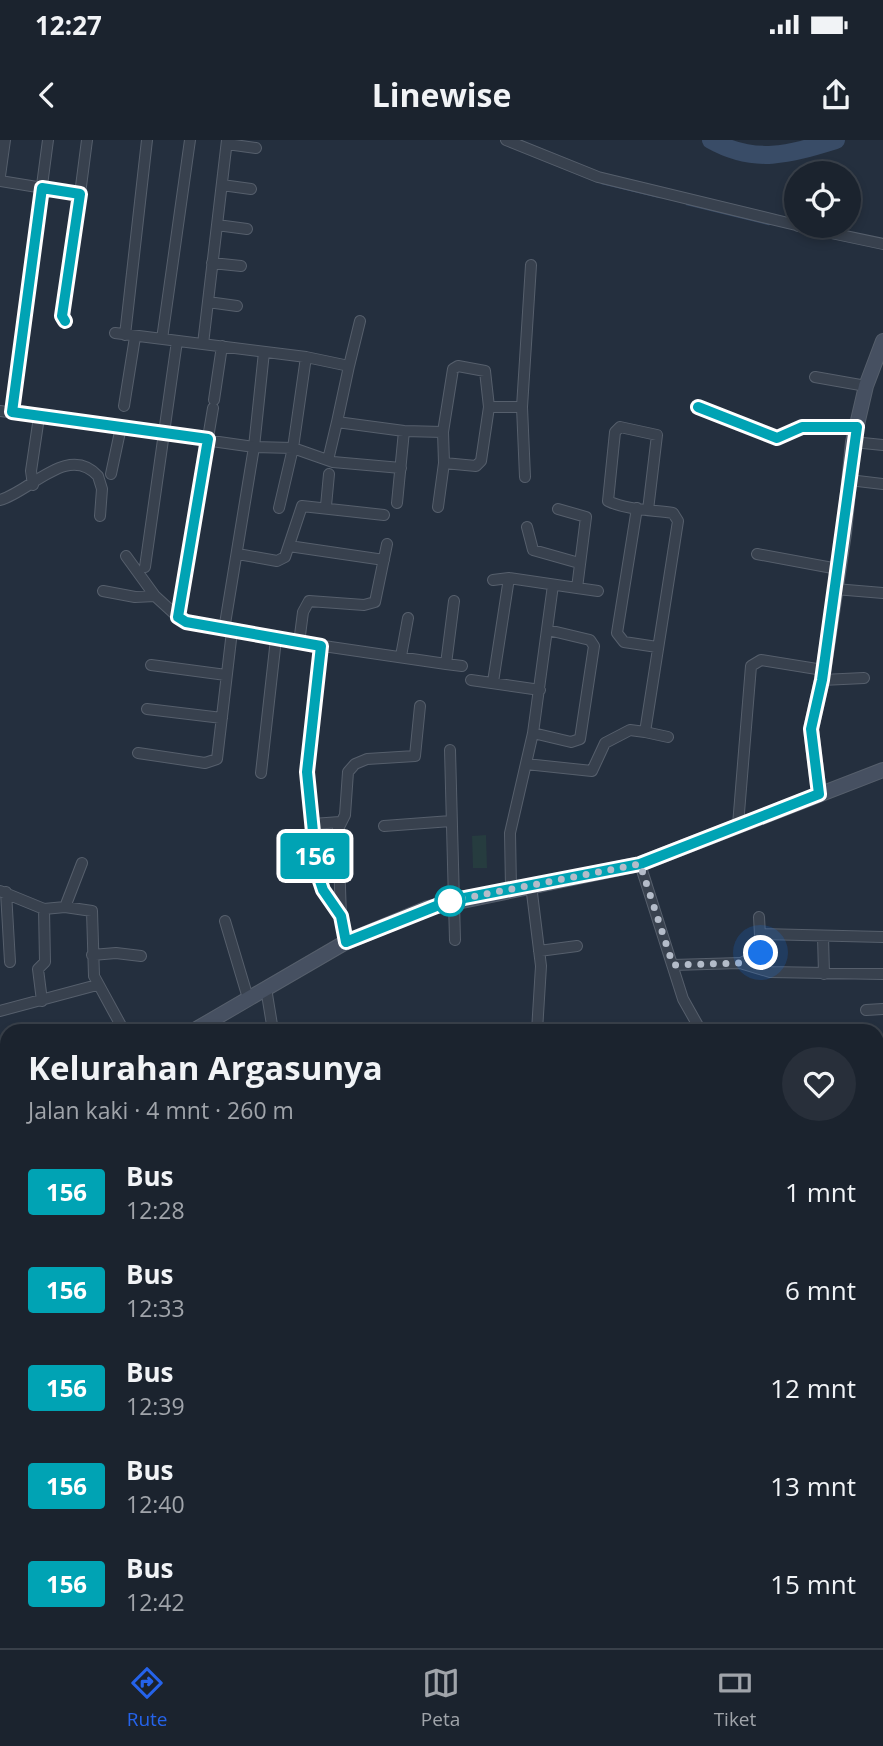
<!DOCTYPE html>
<html lang="id">
<head>
<meta charset="utf-8">
<style>
	:root { --surface:#1b232e; --page:#282f3a; --text:#f1f3f6; --muted:#a0a4aa; --line:#39404a; --accent:#2563eb }
	body { margin:0; font-family:"Open Sans",sans-serif; background:var(--page); color:var(--text); height:100vh; display:flex; flex-direction:column; font-size:26px; white-space:nowrap }
	* { box-sizing:border-box; margin:0 }
	p { font-size:23px; color:var(--muted) }
	.icon { flex:none; width:38px; height:38px; fill:none; stroke:currentColor; stroke-width:2; stroke-linecap:round; stroke-linejoin:round }
	.map { position:relative; flex:1; overflow:hidden }
	.side { position:absolute; left:0px; top:884px; width:884px; height:625px; display:flex; flex-direction:column; background:var(--surface); border-radius:21px 21px 0 0; box-shadow:0 4px 10px #0003,0 0 0 2px var(--line) }
	.side>* { flex:none }
	.badge { padding:0 14px; border-radius:5px; font-size:24px; line-height:46px }
	.buttons { position:absolute; left:784px; top:21px; display:grid; gap:14px }
	.buttons a { display:grid; place-items:center; width:77px; height:77px; border-radius:50%; background:var(--surface); box-shadow:0 4px 10px #0003,0 0 0 2px var(--line); font-size:35px }
	.you { position:absolute; width:35px; height:35px; margin:-18px; border:5px solid #fff; border-radius:50%; background:#1a73e8; box-shadow:0 0 0 10px #1a73e833 }
	.map>.badge { position:absolute; translate:-50% -50%; box-shadow:0 0 0 4px #fff }
	.round { display:grid; place-items:center; flex:none; width:74px; height:74px; border-radius:37px; background:var(--page) }
	.overview { display:flex; align-items:center; justify-content:space-between; height:119px; padding:0 28px }
	h1 { font-size:33px; font-weight:700; line-height:52px }
	ul { padding:0; list-style:none }
	li { display:flex; align-items:center; gap:21px; height:98px; padding:0 28px }
	li div { flex:1 }
	li b { display:block; font-size:26px }
	li em { font-style:normal }
	li .badge { min-width:77px; font-weight:700; text-align:center }
	.status { display:flex; justify-content:space-between; align-items:center; height:49px; padding:0 35px; background:var(--surface); direction:ltr }
	.status svg { height:19px; fill:currentColor }
	header { display:flex; justify-content:space-between; align-items:center; height:91px; padding:0 28px; background:var(--surface); font-size:32px; font-weight:700 }
	.menu { display:flex; justify-content:space-around; align-items:center; height:98px; border-top:2px solid var(--line); background:var(--surface); font-size:19px; color:var(--muted) }
	.menu a { display:grid; justify-items:center; gap:4px }
	.menu .selected { color:var(--accent) }
	.map>svg:first-child { display:block }
	.green { fill:#263c3f }
	.lines { fill:none; stroke-linecap:round; stroke-linejoin:round }
	.stream { stroke:#394c67; stroke-width:2.5 }
	.river { stroke:#394c67; stroke-width:18 }
	.street-casing { stroke:#565f6c; stroke-width:12 }
	.secondary-casing { stroke:#565f6c; stroke-width:16 }
	.street { stroke:#38414e; stroke-width:10 }
	.secondary { stroke:#465061; stroke-width:14 }
	.line-casing { stroke:#fff; stroke-width:16 }
	.line { stroke:#00a3b4; stroke-width:10 }
	.walk { stroke:#b4bcc9; stroke-width:7; stroke-dasharray:0 12.6 }
	.stop-dot { fill:#fff; stroke:#00a3b4; stroke-width:3.5 }
</style>
</head>
<body>
<div class="status"><b>12:27</b><svg viewBox="0 0 49 12"><path d="M0 12V9h3v3zM5 12V6h3v6zM10 12V3h3v9zM15 12V0h3v12zM26 1h20v11H26zM47 4h2v5h-2z"/></svg></div>
<header><svg class="icon" aria-label="back" viewBox="0 0 24 24"><path d="M15 5l-7 7 7 7"/></svg>Linewise<svg class="icon" aria-label="share" viewBox="0 0 24 24"><path d="M12 15V3M7 8l5-5 5 5M5 13v7h14v-7"/></svg></header>
<div class="map">
<svg width="883" height="1508" viewBox="0 0 883 1508">
	<rect width="100%" height="100%" fill="#242f3e"/>
	<path class="green" d="M486,695L487,728H473L472,696Z"/>
	<g class="lines">
		<path class="stream" d="M602,43L660,57
			M687,64L769,84"/>
		<path class="river" d="M711,0C755,25 790,14 836,0
			M0,940L7,949
			M537,1502L538,1508"/>
		<defs>
			<path id="street" d="M506,0L598,37L796,85
				M227,4L256,8
				M0,36L5,0
				M0,41L80,54L62,176L65,181
				M222,45L251,49
				M80,54L87,0
				M217,85L247,89
				M798,86L883,104
				M212,123L241,126
				M208,162L237,166
				M115,193L306,217L349,226L337,282L404,291L443,292L444,323L476,326L481,321L489,267H522L531,125
				M125,195L147,0
				M162,199L190,0
				M203,204L227,0
				M264,212L254,307L293,308L333,322L401,328
				M349,226L360,181
				M815,237L866,246
				M214,260L222,206
				M124,266L135,197
				M522,267L525,337
				M698,267L777,298L802,287H857
				M213,268L178,477L182,480L276,499L446,524L454,461
				M0,271L254,307L224,490
				M12,272L48,0
				M443,292L453,229L458,226L485,231L489,267
				M853,302L883,305
				M328,320L337,282
				M111,334L121,287
				M849,340L883,344
				M33,345L31,331L39,277
				M0,360C30,352 68,303 98,336L102,349L100,376
				M397,363L404,291
				M326,366L329,334
				M438,367L444,323
				M279,368L293,308L306,217
				M637,368L617,493L624,502L657,507
				M527,387L533,410L579,423
				M289,406L384,420
				M238,414L277,421L285,417L302,366L384,375
				M757,414L838,429
				M126,416L155,456L178,477
				M145,427L177,201
				M493,440L509,438L577,448L586,377L558,369
				M577,448L598,451
				M835,449L883,453
				M103,451L135,457L155,456
				M299,503L303,472L309,461L364,465L375,462L387,404
				M321,506L308,632L317,732L323,750L341,777L346,802
				M401,516L408,478
				M446,524L462,526
				M151,525L226,535
				M471,540L540,550
				M822,540L864,538
				M493,542L509,438
				M147,569L222,578
				M645,592L668,597
				M533,593L571,602L580,599L594,506L590,500L548,490
				M450,610L455,800
				M138,613L205,623L217,619L232,491
				M526,624L592,631L605,603L630,590L645,592L678,381L673,373C652,370 627,370 608,361L615,292L620,287L657,295L648,370
				M261,633L276,499
				M313,684L340,682
				M738,685L751,526L761,520L823,530
				M384,686L451,681
				M640,724L683,859L701,891
				M531,745L541,826L537,891
				M511,748L510,693L533,593L553,445
				M0,751L44,769L65,767L92,771L94,836L124,891
				M6,752L10,822
				M65,767L82,723
				M341,777L338,689L345,675L348,632L355,624L367,619L415,616L420,566
				M225,781L248,858
				M760,794L883,797
				M823,796L824,834
				M539,811L577,806
				M92,815L116,813L141,816
				M743,822L761,813L759,777
				M673,825L740,823L770,832L883,834
				M266,848L273,891
				M42,861L38,829L45,822L44,769
				M866,870L883,869
				M0,871L97,845
				M697,889L718,891
				M877,929L881,953L877,988
				M0,1183L7,1184
				M877,1216L883,1218
				M877,1382L883,1381
				M877,1406L883,1432
				M3,1455L5,1486
				M877,1475H883
				M562,1502L563,1508
				M661,1502V1508
				M829,1502L830,1508
				M486,1508L511,1505L515,1502
				M605,1508L606,1502"/>
			<path id="secondary" d="M819,654L811,589L822,540L844,393L853,302L866,246L883,201
				M193,891L346,802L428,768L640,724L883,630
				M0,1009L7,1005
				M0,1302L7,1320
				M93,1502L96,1508"/>
		</defs>
		<use href="#street" class="street-casing"/>
		<use href="#secondary" class="secondary-casing"/>
		<use href="#street" class="street"/>
		<use href="#secondary" class="secondary"/>
	</g>
	<g class="lines">
		<defs>
			<path id="line" d="M65,181L62,176L80,54L42,48L12,272L208,299L178,477L186,482L321,506L307,632L317,732L323,750L341,776L346,802L449,761L640,724L819,654L811,589L822,540L857,287H802L777,298L698,267"/>
		</defs>
		<use href="#line" class="line-casing"/>
		<use href="#line" class="line"/>
		<path class="walk" d="M450,761L640,724L673,825L740,823L761,813"/>
	</g>
	<circle class="stop-dot" cx="450" cy="761" r="14"/>
</svg>
<div class="buttons">
<a><svg class="icon" aria-label="locate" viewBox="0 0 24 24"><circle cx="12" cy="12" r="6"/><path d="M12 2v4M12 18v4M2 12h4M18 12h4"/></svg></a>
</div>
<div class="you" style="left:761px;top:813px"></div>
<b class="badge" style="left:315px;top:716px;background:#00a3b4;color:#fff">156</b>
<section class="side">
<div class="overview"><div><h1>Kelurahan Argasunya</h1><p>Jalan kaki · 4 mnt · 260 m</p></div><a class="round"><svg class="icon" aria-label="heart" viewBox="0 0 24 24"><path d="M12 20l-8-8c-3-5 5-10 8-4 3-6 11-1 8 4z"/></svg></a></div>
<ul>
<li><span class="badge" style="background:#00a3b4;color:#fff">156</span><div><b>Bus</b><p>12:28</p></div><em>1 mnt</em></li>
<li><span class="badge" style="background:#00a3b4;color:#fff">156</span><div><b>Bus</b><p>12:33</p></div><em>6 mnt</em></li>
<li><span class="badge" style="background:#00a3b4;color:#fff">156</span><div><b>Bus</b><p>12:39</p></div><em>12 mnt</em></li>
<li><span class="badge" style="background:#00a3b4;color:#fff">156</span><div><b>Bus</b><p>12:40</p></div><em>13 mnt</em></li>
<li><span class="badge" style="background:#00a3b4;color:#fff">156</span><div><b>Bus</b><p>12:42</p></div><em>15 mnt</em></li>
</ul>
</section>
</div>
<nav class="menu">
<a class="selected"><svg class="icon" aria-label="directions" viewBox="0 0 24 24"><path d="M12 3l9 9-9 9-9-9zM9 14v-3h6M13 9l2 2-2 2"/></svg>Rute</a>
<a><svg class="icon" aria-label="map" viewBox="0 0 24 24"><path d="M3 6l6-2 6 2 6-2v14l-6 2-6-2-6 2zM9 4v14M15 6v14"/></svg>Peta</a>
<a><svg class="icon" aria-label="tickets" viewBox="0 0 24 24"><path d="M3 7h18v10H3zM15 7v10"/></svg>Tiket</a>
</nav>
</body>
</html>
